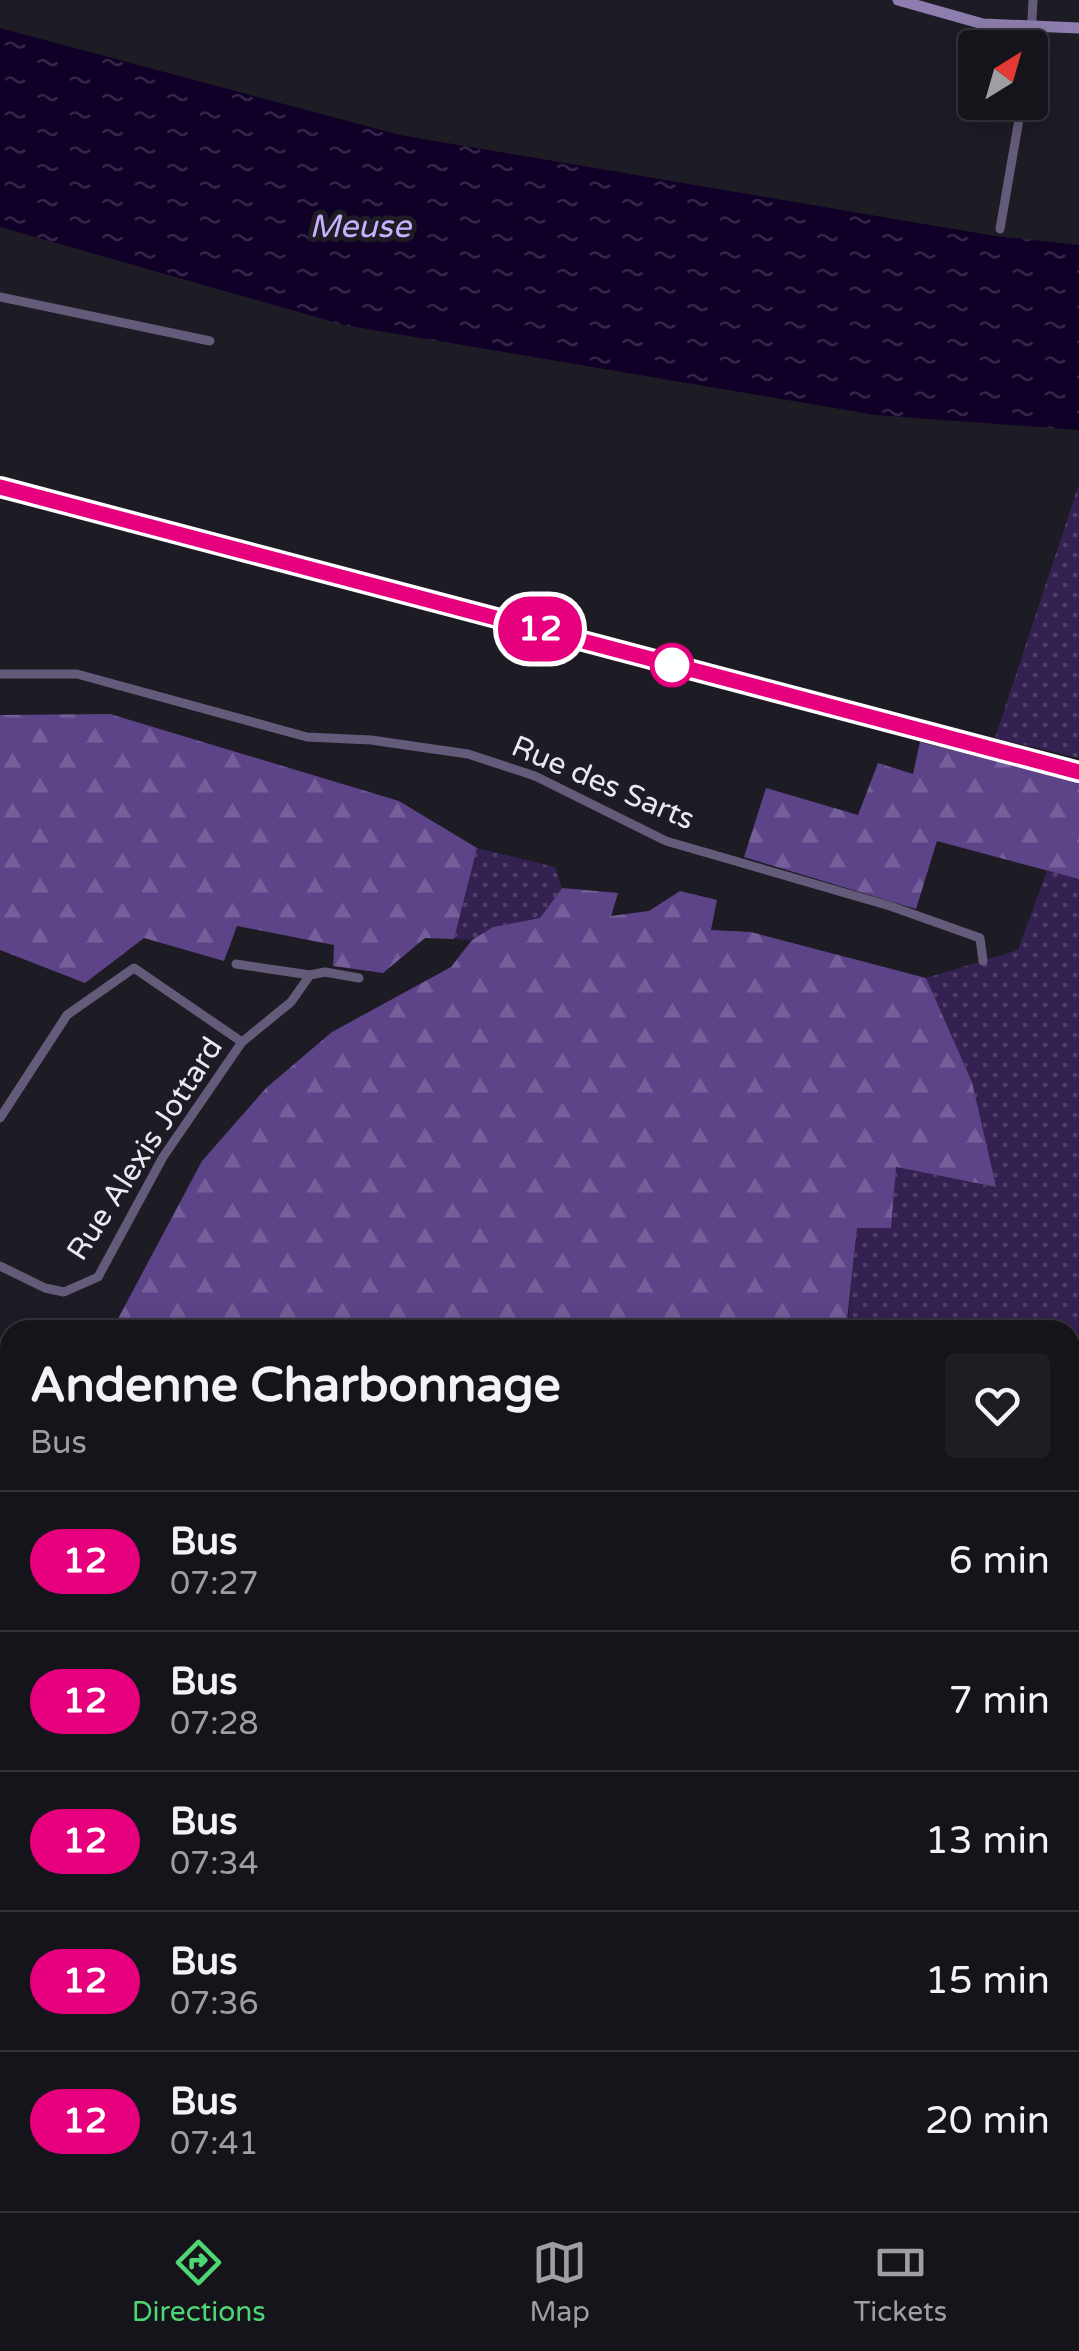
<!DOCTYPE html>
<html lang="en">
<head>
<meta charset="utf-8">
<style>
	:root { --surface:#16141b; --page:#1f1d24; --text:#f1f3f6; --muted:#9e9ea3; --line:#35333a; --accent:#4ed675 }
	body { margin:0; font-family:"Varela Round",sans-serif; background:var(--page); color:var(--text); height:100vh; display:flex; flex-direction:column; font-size:38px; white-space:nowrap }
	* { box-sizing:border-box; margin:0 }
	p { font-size:32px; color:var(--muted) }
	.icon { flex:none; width:55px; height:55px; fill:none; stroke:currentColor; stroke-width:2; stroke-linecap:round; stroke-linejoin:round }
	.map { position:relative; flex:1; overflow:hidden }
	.details { position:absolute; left:0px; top:1320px; width:1080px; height:892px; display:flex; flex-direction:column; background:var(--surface); border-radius:30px 30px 0 0; box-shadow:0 5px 25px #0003,0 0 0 2px var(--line) }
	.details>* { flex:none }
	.badge { padding:0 20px; border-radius:32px; font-size:35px; line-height:65px }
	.needle { width:65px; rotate:37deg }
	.fabs { position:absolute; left:958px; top:30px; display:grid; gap:20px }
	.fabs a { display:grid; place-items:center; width:90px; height:90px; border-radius:10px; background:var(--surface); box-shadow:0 5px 25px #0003,0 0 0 2px var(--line); font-size:50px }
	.map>.badge { position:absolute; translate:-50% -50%; box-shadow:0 0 0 5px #fff }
	.round { display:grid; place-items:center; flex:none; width:105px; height:105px; border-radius:10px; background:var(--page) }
	.head { display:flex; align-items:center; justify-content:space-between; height:170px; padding:0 30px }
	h1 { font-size:48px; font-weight:700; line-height:75px }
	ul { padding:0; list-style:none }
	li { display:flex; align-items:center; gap:30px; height:140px; padding:0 30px; border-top:2px solid var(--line) }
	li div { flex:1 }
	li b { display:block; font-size:38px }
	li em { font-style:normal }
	li .badge { min-width:110px; font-weight:700; text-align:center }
	.dock { display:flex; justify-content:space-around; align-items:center; height:140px; border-top:2px solid var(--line); background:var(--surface); font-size:28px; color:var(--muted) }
	.dock a { display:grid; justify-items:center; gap:5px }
	.dock .current { color:var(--accent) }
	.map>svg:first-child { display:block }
	.green { fill:url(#green-dots) }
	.forest { fill:url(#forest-firs) }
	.water { fill:url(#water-ripples) }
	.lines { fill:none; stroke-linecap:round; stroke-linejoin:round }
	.stream { stroke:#100027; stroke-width:2.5 }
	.minor { stroke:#645b7a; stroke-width:9 }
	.tertiary { stroke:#645b7a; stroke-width:10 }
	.secondary { stroke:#8d7eaf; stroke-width:11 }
	.primary { stroke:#ad99d9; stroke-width:12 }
	.line-casing { stroke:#fff; stroke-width:22 }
	.line { stroke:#e6007e; stroke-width:15 }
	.stop-dot { fill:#fff; stroke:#e6007e; stroke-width:5 }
	.labels { text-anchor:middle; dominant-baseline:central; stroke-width:10; stroke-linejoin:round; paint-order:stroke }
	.street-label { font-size:30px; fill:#ebe9f0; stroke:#1d1b24 }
	.water-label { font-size:32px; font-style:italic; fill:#c9b0ff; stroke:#1d1b24 }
</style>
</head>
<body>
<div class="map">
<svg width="1079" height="2211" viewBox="0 0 1079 2211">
	<defs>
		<pattern id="green-dots" width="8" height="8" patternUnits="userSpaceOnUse" patternTransform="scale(2.5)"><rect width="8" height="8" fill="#332151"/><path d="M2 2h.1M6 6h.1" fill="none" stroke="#51416a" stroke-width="1.8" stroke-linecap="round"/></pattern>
		<pattern id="forest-firs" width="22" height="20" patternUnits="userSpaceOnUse" patternTransform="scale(2.5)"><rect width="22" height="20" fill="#5d4489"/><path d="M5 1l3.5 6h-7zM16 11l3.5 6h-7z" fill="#745f9a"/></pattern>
		<pattern id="water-ripples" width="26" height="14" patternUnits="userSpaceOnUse" patternTransform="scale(2.5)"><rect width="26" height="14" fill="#100027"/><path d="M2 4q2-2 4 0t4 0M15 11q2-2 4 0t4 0" fill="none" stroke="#332547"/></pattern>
	</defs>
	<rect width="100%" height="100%" fill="#1d1b24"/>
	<path class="green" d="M1079,484V758L995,738Z
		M477,848L555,867L562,888L540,918L493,927L472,940L454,939Z
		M1048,868L1079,879V1527L1070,1520V1330H847L857,1227L896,1167L994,1187L972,1082L926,978L1018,950Z
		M1079,1900V2092L1070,2086V1904Z
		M10,1995V2202L42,2203L0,2211V1998Z"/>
	<path class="forest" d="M110,714L399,801L477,848L454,939L425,938L383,973L333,966L334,945L237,926L224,961L144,938L85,983L0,950V715Z
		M920,742L1079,781V879L937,841L916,909L744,857L766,788L858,815L878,763L913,774Z
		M562,888L618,893L611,916L649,911L680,891L717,900L711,930L751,932L926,978L972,1082L996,1187L896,1167L891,1228H857L846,1330H112L202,1161L266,1088L332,1032L451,967L472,940L493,927L540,918Z
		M1070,1644L1079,1649V1900L1070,1904Z
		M1056,2203L1079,2211H312L298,2203Z"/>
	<path class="water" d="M0,28L400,135L995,236L1079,245V430L876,415L344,325L0,227Z"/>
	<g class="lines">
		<path class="stream" d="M1070,1809L1079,1806
			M782,2211L784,2202"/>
		<path class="minor" d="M1030,56L1033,0
			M1000,229L1022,102
			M0,297L210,341
			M0,674H77L307,737L371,740L468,754L535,776L666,841L890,906L980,938L983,961
			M236,964L310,975
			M0,1118L67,1015L134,968L242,1042
			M0,1266L45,1288L64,1292L98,1277L163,1157L242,1042L291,1002L310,975L325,972L359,978
			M134,2208L166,2202"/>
		<path class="tertiary" d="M0,1586L10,1603
			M290,2202L291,2211"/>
		<path class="secondary" d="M898,0L983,24L1079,28"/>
		<path class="primary" d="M0,487L1079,772"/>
	</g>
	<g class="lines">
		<defs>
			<path id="line" d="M0,487L1079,772"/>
		</defs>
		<use href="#line" class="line-casing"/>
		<use href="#line" class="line"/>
	</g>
	<circle class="stop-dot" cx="672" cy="665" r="20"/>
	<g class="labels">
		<g class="street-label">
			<text transform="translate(603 783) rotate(23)">Rue des Sarts</text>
			<text transform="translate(145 1149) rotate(-57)">Rue Alexis Jottard</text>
		</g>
		<g class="water-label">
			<text x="360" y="227">Meuse</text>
		</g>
	</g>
</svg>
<div class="fabs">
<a><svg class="needle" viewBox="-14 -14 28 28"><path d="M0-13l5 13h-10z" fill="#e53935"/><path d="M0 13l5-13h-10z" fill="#9e9ea3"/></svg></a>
</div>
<b class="badge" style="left:540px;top:629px;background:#e6007e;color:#fff">12</b>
<section class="details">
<div class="head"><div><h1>Andenne Charbonnage</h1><p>Bus</p></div><a class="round"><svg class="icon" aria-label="heart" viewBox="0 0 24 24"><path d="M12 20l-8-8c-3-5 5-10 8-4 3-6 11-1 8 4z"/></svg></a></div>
<ul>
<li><span class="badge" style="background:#e6007e;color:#fff">12</span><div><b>Bus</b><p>07:27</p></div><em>6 min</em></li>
<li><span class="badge" style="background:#e6007e;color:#fff">12</span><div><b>Bus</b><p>07:28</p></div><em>7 min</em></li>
<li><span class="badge" style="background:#e6007e;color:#fff">12</span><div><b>Bus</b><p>07:34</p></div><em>13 min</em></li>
<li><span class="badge" style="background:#e6007e;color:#fff">12</span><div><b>Bus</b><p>07:36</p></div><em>15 min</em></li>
<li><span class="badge" style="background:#e6007e;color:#fff">12</span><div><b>Bus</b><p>07:41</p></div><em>20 min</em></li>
</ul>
</section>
</div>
<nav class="dock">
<a class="current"><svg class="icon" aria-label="directions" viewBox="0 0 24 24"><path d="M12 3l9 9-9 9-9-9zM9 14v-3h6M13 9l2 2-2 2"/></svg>Directions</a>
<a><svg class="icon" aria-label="map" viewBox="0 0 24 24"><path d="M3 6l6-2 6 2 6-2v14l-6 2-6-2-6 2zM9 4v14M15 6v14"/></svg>Map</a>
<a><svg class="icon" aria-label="tickets" viewBox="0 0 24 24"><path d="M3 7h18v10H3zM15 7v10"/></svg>Tickets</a>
</nav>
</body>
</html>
